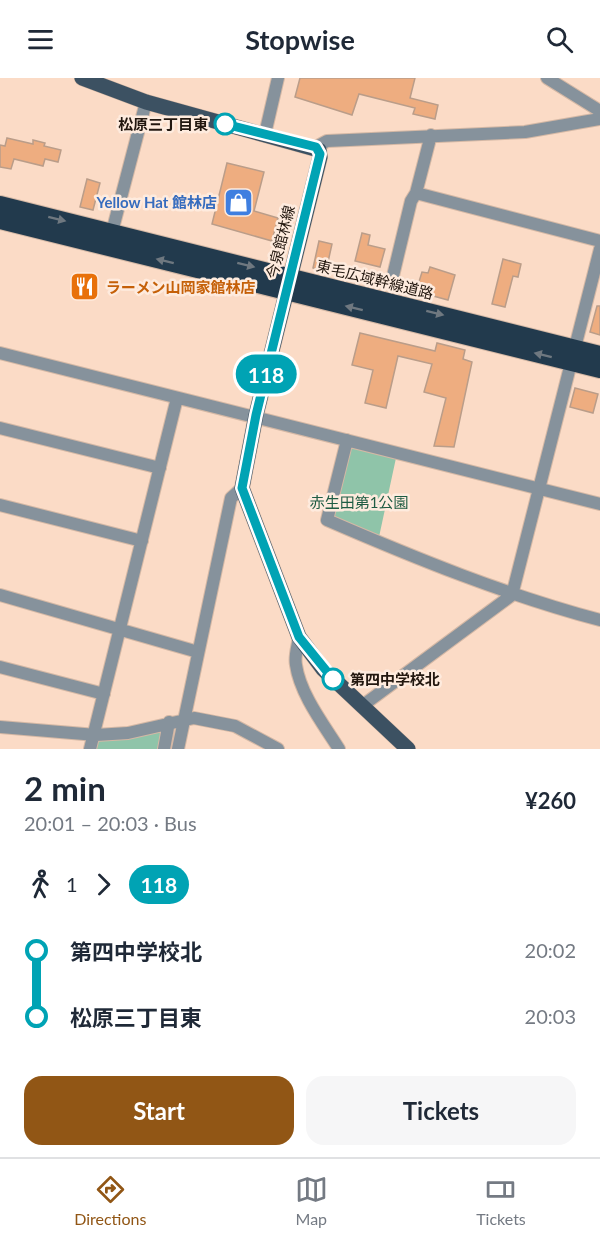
<!DOCTYPE html>
<html lang="en">
<head>
<meta charset="utf-8">
<style>
	:root { --surface:#fff; --page:#f6f6f7; --text:#1f2937; --muted:#747a83; --line:#e0e1e3; --accent:#915615 }
	body { margin:0; font-family:Lato,"Noto Sans JP",sans-serif; background:var(--page); color:var(--text); height:100vh; display:flex; flex-direction:column; font-size:22px; white-space:nowrap }
	* { box-sizing:border-box; margin:0 }
	p { font-size:20px; color:var(--muted) }
	.icon { flex:none; width:33px; height:33px; fill:none; stroke:currentColor; stroke-width:2; stroke-linecap:round; stroke-linejoin:round }
	.map { position:relative; height:671px; overflow:hidden }
	.drawer { display:flex; flex-direction:column; background:var(--surface); flex:1 }
	.drawer>* { flex:none }
	.badge { padding:0 12px; border-radius:20px; font-size:21px; line-height:39px }
	.map>.badge { position:absolute; translate:-50% -50%; box-shadow:0 0 0 3px #fff }
	.legs { display:flex; align-items:center; gap:9px; height:66px; padding:0 24px; font-size:20px }
	.legs p { margin-inline-start:auto }
	.summary { display:flex; align-items:center; justify-content:space-between; height:102px; padding:0 24px }
	h1 { font-size:33px; font-weight:700; line-height:45px }
	.action { display:flex; gap:12px; margin-top:auto; padding:12px 24px }
	.action a { flex:1; height:69px; border-radius:18px; background:var(--accent); color:#fff; font-size:24px; font-weight:700; line-height:69px; text-align:center }
	.action a+a { background:var(--page); color:var(--text) }
	ul { padding:0 24px; list-style:none }
	li { display:flex; align-items:center; gap:21px; height:66px; font-size:22px }
	li i { display:grid; place-items:center; width:9px; height:100%; margin:0 8px; background:currentColor }
	li i::after { content:''; width:15px; height:15px; margin:-8px; border:4px solid; border-radius:50%; background:var(--surface) }
	li p { margin-inline-start:auto }
	li:first-child i { background:linear-gradient(#0000 50%,currentColor 0) }
	li:last-child i { background:linear-gradient(currentColor 50%,#0000 0) }
	header { display:flex; justify-content:space-between; align-items:center; height:78px; padding:0 24px; background:var(--surface); font-size:27px; font-weight:700 }
	.tabs { display:flex; justify-content:space-around; align-items:center; height:84px; border-top:2px solid var(--line); background:var(--surface); font-size:16px; color:var(--muted) }
	.tabs a { display:grid; justify-items:center; gap:3px }
	.tabs .on { color:var(--accent) }
	.map>svg:first-child { display:block }
	.green { fill:#8fc4a9 }
	.building { fill:#eead80; stroke:#ba9d89; stroke-width:1.5 }
	.lines { fill:none; stroke-linecap:round; stroke-linejoin:round }
	.minor-casing { stroke:#d4b8a5; stroke-width:14 }
	.major-casing { stroke:#d4b8a5; stroke-width:16 }
	.highway-casing { stroke:#d4b8a5; stroke-width:20 }
	.minor { stroke:#86929c; stroke-width:12 }
	.major { stroke:#3c5162; stroke-width:15 }
	.highway { stroke:#223a4d; stroke-width:18 }
	.oneway { fill:#6f7880 }
	.line-1-casing { stroke:#fff; stroke-width:14 }
	.line-1 { stroke:#00a3b4; stroke-width:9 }
	.stop-1-dot { fill:#fff; stroke:#00a3b4; stroke-width:3 }
	.labels { text-anchor:middle; dominant-baseline:central; stroke-width:5; stroke-linejoin:round; paint-order:stroke }
	.stop-label { font-size:15px; font-weight:bold; fill:#22170f; stroke:#feebde; text-anchor:end }
	.shop-label { font-size:15px; font-weight:bold; fill:#366cbe; stroke:#feebde; text-anchor:end }
	.street-label { font-size:15px; fill:#22170f; stroke:#feebde }
	.food-label { font-size:15px; font-weight:bold; fill:#c56008; stroke:#feebde; text-anchor:start }
	.park-label { font-size:15px; fill:#1f5c43; stroke:#feebde }
</style>
</head>
<body>
<header><svg class="icon" aria-label="menu" viewBox="0 0 24 24"><path d="M4 6h16M4 12h16M4 18h16"/></svg>Stopwise<svg class="icon" aria-label="search" viewBox="0 0 24 24"><circle cx="10" cy="10" r="6"/><path d="M15 15l6 6"/></svg></header>
<div class="map">
<svg width="600" height="671" viewBox="0 0 600 671">
	<rect width="100%" height="100%" fill="#fbdbc6"/>
	<path class="green" d="M346,366L396,380L379,459L327,442Z
		M169,647L162,671H92L96,657Z"/>
	<path class="building" d="M300,0H415L410,20L438,27L435,41L413,36L415,30L359,16L352,37L295,19Z
		M7,60L33,66V62L45,65L44,68L61,72L58,84L45,81L43,88L14,81L11,91L0,89V67L5,68Z
		M227,85L264,94L254,133L278,140L272,163L212,146Z
		M87,101L100,105L93,132L80,129Z
		M362,155L370,157L368,167L385,171L380,189L355,183Z
		M319,163L332,166L326,193L313,190Z
		M503,181L521,186L518,199L513,198L505,229L492,226Z
		M430,189L455,197L448,222L422,215L424,208L418,207L422,194L428,195Z
		M597,228H600V257L590,254Z
		M360,255L435,273L437,265L465,272L463,281L472,284L454,369L434,368L446,320L424,314L432,286L398,278L386,330L365,325L373,292L352,287Z
		M575,310L598,316L593,335L570,329Z"/>
	<g class="lines">
		<defs>
			<path id="minor" d="M547,0L600,33
				M265,56L278,0
				M316,69L327,63L525,54L600,41
				M416,115L600,163
				M112,154L146,24
				M392,202L411,123L416,115L431,57
				M0,275L600,426
				M0,350L160,390
				M347,362L327,442C417,481 506,517 600,542
				M0,427L142,463
				M0,517L198,574
				M299,559C298,568 294,578 296,587C300,616 324,647 339,671
				M0,589L104,616
				M362,628L512,517L600,171
				M0,649L96,657L128,655L194,640L235,648L278,671
				M90,671L177,320
				M164,671L169,644
				M178,671L231,420L242,410"/>
			<path id="major" d="M82,0L146,24L319,72L320,79L256,337L242,410L299,559L323,591L408,671"/>
			<path id="highway" d="M0,127L600,277
				M0,142L600,291"/>
		</defs>
		<use href="#minor" class="minor-casing"/>
		<use href="#major" class="major-casing"/>
		<use href="#highway" class="highway-casing"/>
		<use href="#minor" class="minor"/>
		<use href="#major" class="major"/>
		<use href="#highway" class="highway"/>
	</g>
	<defs><path id="oneway-solid" d="M-6-.8H1V-3.2L6.5 0L1 3.2V.8H-6Z" transform="scale(1.5)"/></defs>
	<g class="oneway">
		<use href="#oneway-solid" transform="translate(57 141) rotate(14)"/>
		<use href="#oneway-solid" transform="translate(165 183) rotate(-166)"/>
		<use href="#oneway-solid" transform="translate(246 187) rotate(14)"/>
		<use href="#oneway-solid" transform="translate(354 230) rotate(-166)"/>
		<use href="#oneway-solid" transform="translate(435 235) rotate(14)"/>
		<use href="#oneway-solid" transform="translate(543 277) rotate(-166)"/>
	</g>
	<g class="lines">
		<defs>
			<path id="line-1" d="M225,46L316,69L320,76L256,337L242,410L299,559L333,601"/>
		</defs>
		<use href="#line-1" class="line-1-casing"/>
		<use href="#line-1" class="line-1"/>
	</g>
	<defs>
		<symbol id="shop-square" viewBox="-11 -11 22 22"><rect x="-9" y="-9" width="18" height="18" rx="4" fill="#3f7fe0" stroke="#feebde"/><path d="M-5-2.5h2.3a2.7 3.5 0 0 1 5.4 0H5L5.5 6h-11ZM-1.5-2.5h3a1.5 2.3 0 0 0-3 0Z" fill="#fff"/></symbol>
		<symbol id="restaurant-square" viewBox="-11 -11 22 22"><rect x="-9" y="-9" width="18" height="18" rx="4" fill="#e8710a" stroke="#feebde"/><path d="M-5-6h1v4h1v-4h1v4h1v-4h1v5L-1.5 .5V6h-2V.5L-5-1ZM5-6V6H3V1.5H1.5Q1.5-4 5-6Z" fill="#fff"/></symbol>
	</defs>
	<g fill-rule="evenodd">
		<use href="#shop-square" x="222" y="108" width="33" height="33"/>
		<use href="#restaurant-square" x="68" y="192" width="33" height="33"/>
	</g>
	<g class="stop-1-dot">
		<circle cx="225" cy="46" r="10"/>
		<circle cx="333" cy="601" r="10"/>
	</g>
	<g class="labels">
		<g class="stop-label">
			<text x="208" y="46">松原三丁目東</text>
			<text x="350" y="601" text-anchor="start">第四中学校北</text>
		</g>
		<g class="shop-label">
			<text x="217" y="124">Yellow Hat 館林店</text>
		</g>
		<g class="street-label">
			<text transform="translate(280 164) rotate(-76)">今泉館林線</text>
			<text transform="translate(375 201) rotate(14)">東毛広域幹線道路</text>
		</g>
		<g class="food-label">
			<text x="106" y="209">ラーメン山岡家館林店</text>
		</g>
		<g class="park-label">
			<text x="359" y="424">赤生田第1公園</text>
		</g>
	</g>
</svg>
<b class="badge" style="left:266px;top:296px;background:#00a3b4;color:#fff">118</b>
</div>
<section class="drawer">
<div class="summary"><div><h1>2 min</h1><p>20:01 – 20:03 · Bus</p></div><b>¥260</b></div>
<div class="legs"><svg class="icon" aria-label="walk" viewBox="0 0 24 24"><circle cx="13" cy="4" r="2"/><path d="M13 8l-2 6 4 7M11 14l-3 7M7 12l3-4h3l4 4"/></svg>1<svg class="icon" aria-label="forward" viewBox="0 0 24 24"><path d="M9 5l7 7-7 7"/></svg><b class="badge" style="background:#00a3b4;color:#fff">118</b></div>
<ul>
<li><i style="color:#00a3b4"></i><b>第四中学校北</b><p>20:02</p></li>
<li><i style="color:#00a3b4"></i><b>松原三丁目東</b><p>20:03</p></li>
</ul>
<div class="action"><a>Start</a><a>Tickets</a></div>
</section>
<nav class="tabs">
<a class="on"><svg class="icon" aria-label="directions" viewBox="0 0 24 24"><path d="M12 3l9 9-9 9-9-9zM9 14v-3h6M13 9l2 2-2 2"/></svg>Directions</a>
<a><svg class="icon" aria-label="map" viewBox="0 0 24 24"><path d="M3 6l6-2 6 2 6-2v14l-6 2-6-2-6 2zM9 4v14M15 6v14"/></svg>Map</a>
<a><svg class="icon" aria-label="tickets" viewBox="0 0 24 24"><path d="M3 7h18v10H3zM15 7v10"/></svg>Tickets</a>
</nav>
</body>
</html>
